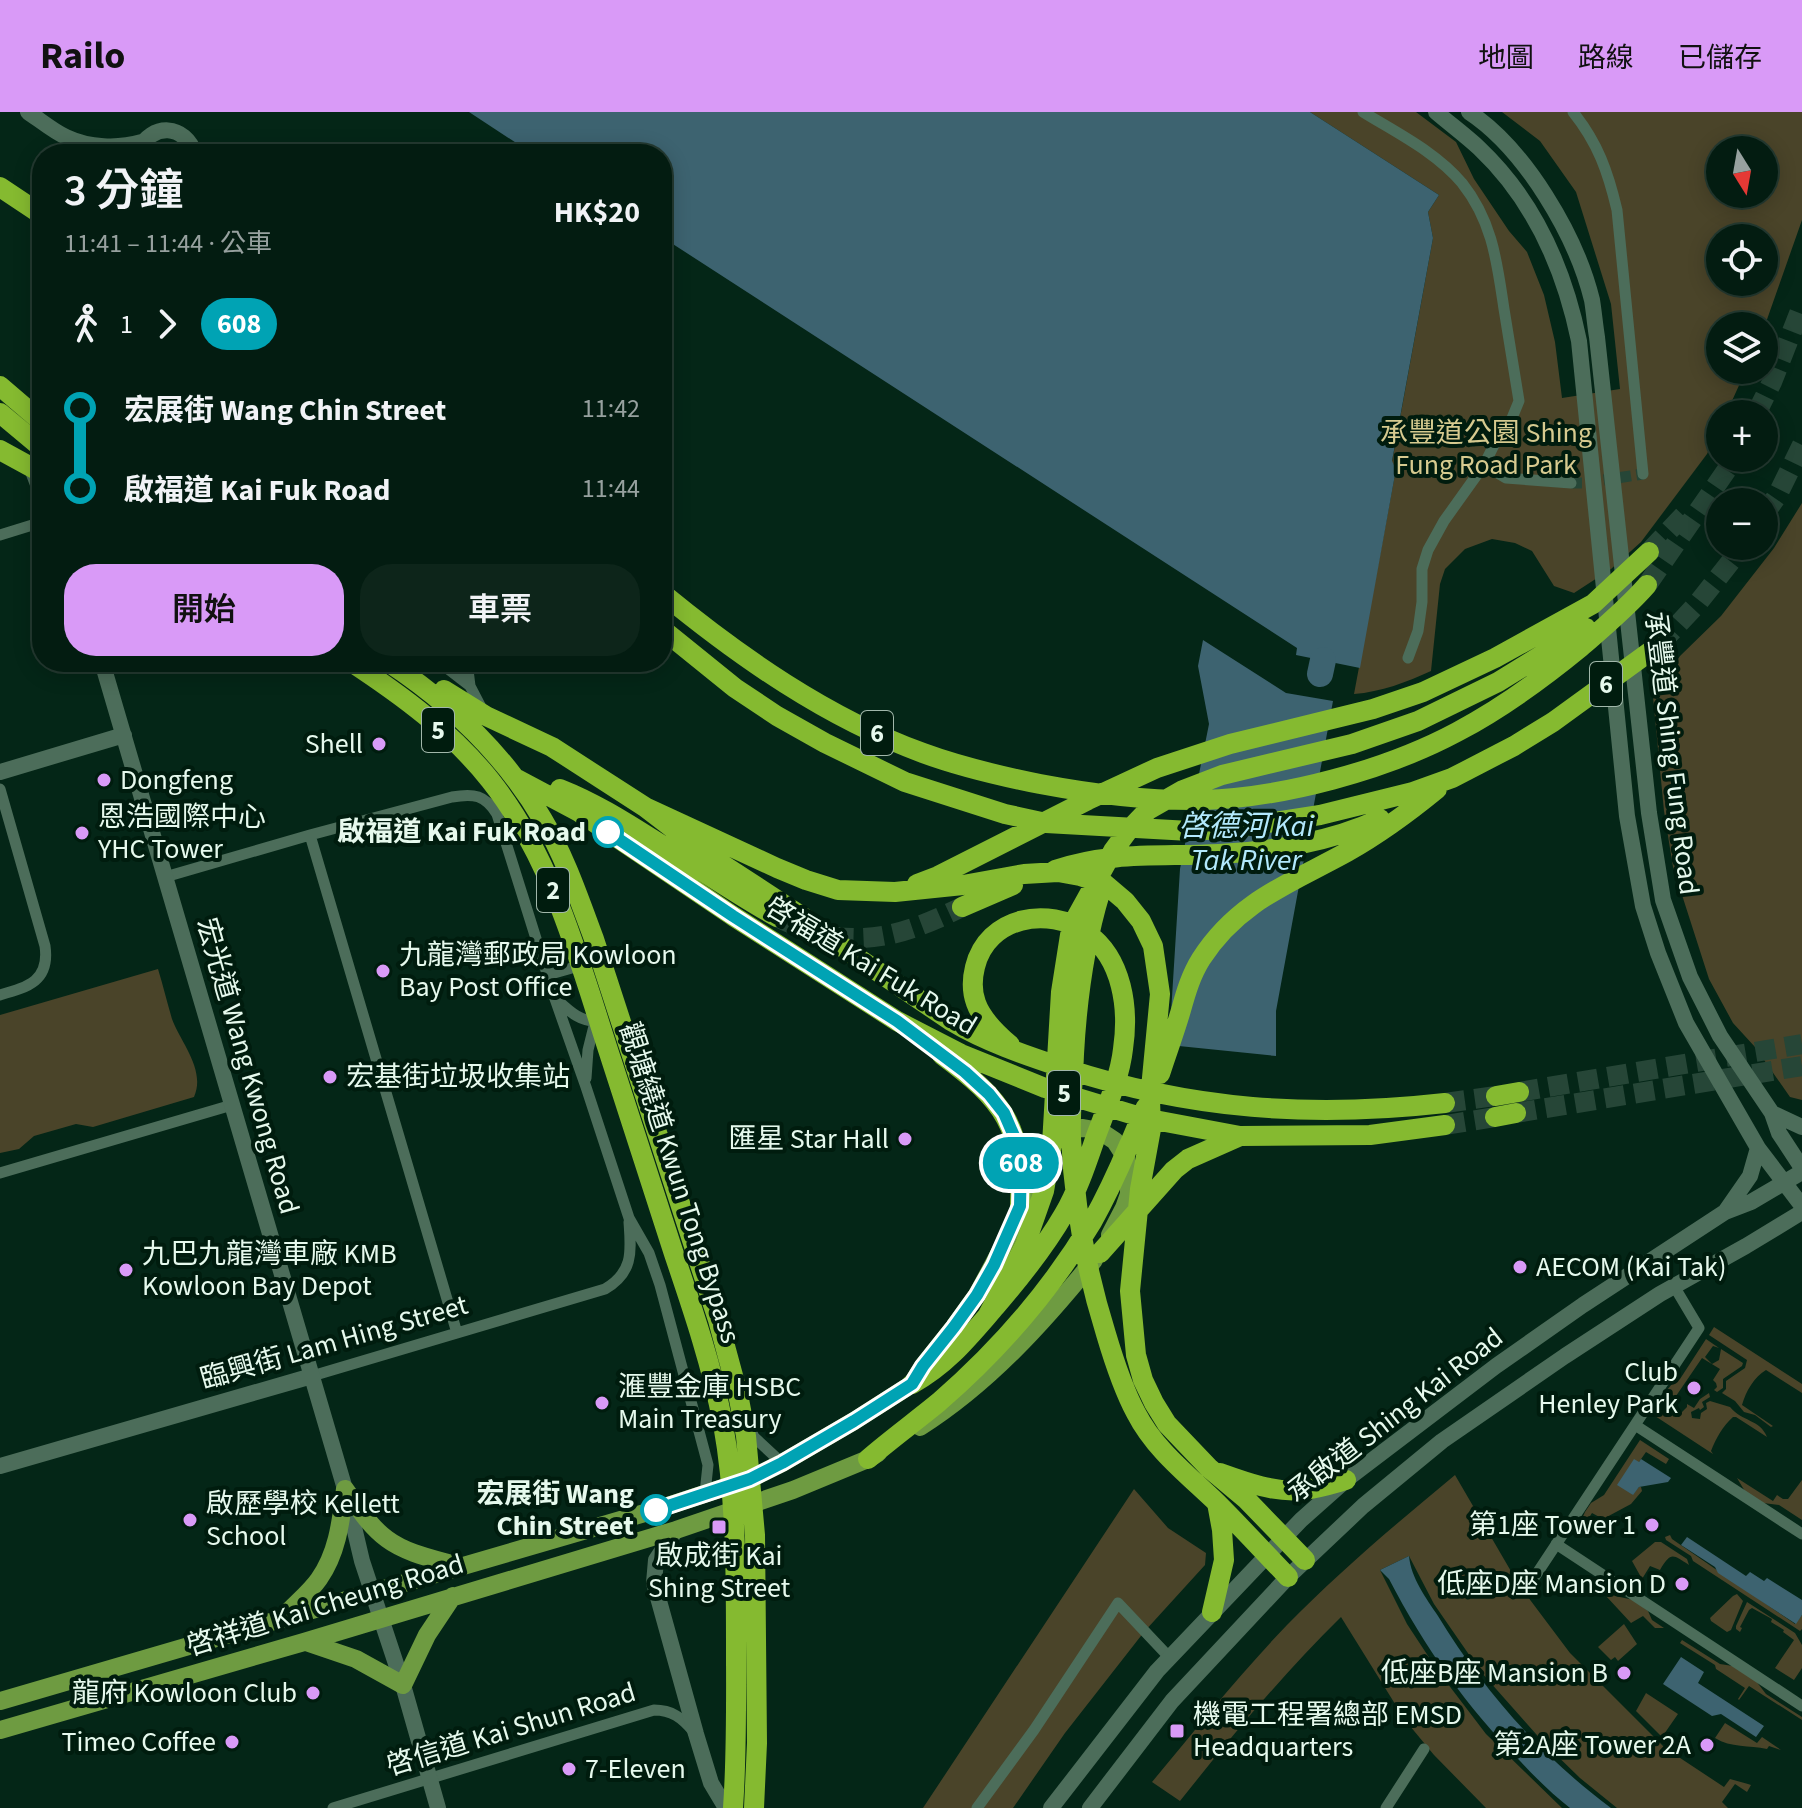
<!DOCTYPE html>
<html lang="zh-TW">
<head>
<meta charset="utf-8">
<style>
	:root { --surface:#031c11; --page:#0d251a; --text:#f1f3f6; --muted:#97a19f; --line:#243a31; --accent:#d99af7 }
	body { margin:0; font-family:"Source Sans 3","Noto Sans TC",sans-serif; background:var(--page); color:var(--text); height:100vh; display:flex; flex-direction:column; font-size:30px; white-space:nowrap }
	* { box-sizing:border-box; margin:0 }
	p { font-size:26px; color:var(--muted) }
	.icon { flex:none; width:44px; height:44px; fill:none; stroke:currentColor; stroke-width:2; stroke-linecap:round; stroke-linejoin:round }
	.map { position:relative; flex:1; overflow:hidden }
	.side { position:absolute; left:32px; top:32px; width:640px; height:528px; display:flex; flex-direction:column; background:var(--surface); border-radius:32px; box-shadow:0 4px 20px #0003,0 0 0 2px var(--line) }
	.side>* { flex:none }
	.badge { padding:0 16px; border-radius:26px; font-size:28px; line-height:52px }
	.needle { width:52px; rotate:169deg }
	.controls { position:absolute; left:1706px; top:24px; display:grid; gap:16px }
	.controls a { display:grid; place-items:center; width:72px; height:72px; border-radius:50%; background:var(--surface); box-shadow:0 4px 20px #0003,0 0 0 2px var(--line); font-size:40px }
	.map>.badge { position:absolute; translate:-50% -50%; box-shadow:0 0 0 4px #fff }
	.legs { display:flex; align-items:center; gap:12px; height:88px; padding:0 32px; font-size:26px }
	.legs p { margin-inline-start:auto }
	.summary { display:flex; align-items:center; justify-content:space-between; height:136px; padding:0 32px }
	h1 { font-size:44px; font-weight:600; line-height:60px }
	.action { display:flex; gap:16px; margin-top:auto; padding:16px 32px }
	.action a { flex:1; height:92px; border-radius:32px; background:var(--accent); color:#111; font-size:32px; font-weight:600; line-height:92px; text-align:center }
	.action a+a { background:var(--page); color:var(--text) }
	ul { padding:0 32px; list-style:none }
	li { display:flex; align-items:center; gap:28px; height:80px; font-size:30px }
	li i { display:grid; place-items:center; width:12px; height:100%; margin:0 10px; background:currentColor }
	li i::after { content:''; width:20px; height:20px; margin:-10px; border:6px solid; border-radius:50%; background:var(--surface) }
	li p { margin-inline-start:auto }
	li:first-child i { background:linear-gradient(#0000 50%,currentColor 0) }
	li:last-child i { background:linear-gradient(currentColor 50%,#0000 0) }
	header { display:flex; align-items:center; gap:48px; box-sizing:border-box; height:112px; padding:0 40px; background:var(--accent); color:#111 }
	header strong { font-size:38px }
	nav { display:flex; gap:44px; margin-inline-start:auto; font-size:28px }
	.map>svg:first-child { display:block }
	.green { fill:#4a4429; fill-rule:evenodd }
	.water { fill:#3d6370 }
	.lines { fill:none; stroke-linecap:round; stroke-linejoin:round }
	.river { stroke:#3d6370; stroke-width:26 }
	.street-tunnel { stroke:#264637; stroke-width:11; stroke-dasharray:11 5.5; stroke-linecap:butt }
	.highway-tunnel { stroke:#264637; stroke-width:20; stroke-dasharray:20 10; stroke-linecap:butt }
	.street { stroke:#4c6d5a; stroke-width:11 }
	.secondary { stroke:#4c6d5a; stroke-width:16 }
	.primary { stroke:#6e9b41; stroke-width:18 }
	.highway { stroke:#85ba30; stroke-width:20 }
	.line-1-casing { stroke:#fff; stroke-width:18 }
	.line-1 { stroke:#00a3b4; stroke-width:12 }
	.poi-dot { fill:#d99af7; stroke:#001c0e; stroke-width:3 }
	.stop-1-dot { fill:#fff; stroke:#00a3b4; stroke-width:4 }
	.labels { text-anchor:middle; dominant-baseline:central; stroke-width:8; stroke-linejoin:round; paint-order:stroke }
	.shield { fill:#001c0e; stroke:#a1b7aa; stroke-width:2 }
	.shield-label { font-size:26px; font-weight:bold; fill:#e6f9ed }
	.park-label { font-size:28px; fill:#d6ca8f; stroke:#001c0e }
	.poi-label { font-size:28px; fill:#e6f9ed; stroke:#001c0e; text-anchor:start }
	.street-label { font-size:28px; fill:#e6f9ed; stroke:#001c0e }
	.stop-label { font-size:28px; font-weight:bold; fill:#e6f9ed; stroke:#001c0e; text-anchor:end }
	.water-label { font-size:30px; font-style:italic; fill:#b2e9fd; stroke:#001c0e }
</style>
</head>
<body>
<header>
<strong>Railo</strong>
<nav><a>地圖</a><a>路線</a><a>已儲存</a></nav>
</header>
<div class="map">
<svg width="1802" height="1696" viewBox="0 0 1802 1696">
	<rect width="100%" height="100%" fill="#042617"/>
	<path class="green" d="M1310,0H1416L1456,30L1474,67L1509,119L1527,140L1544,183L1555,230L1562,286L1620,277L1611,192L1576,80L1540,29L1502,0H1802V108L1764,216V214H1720V258H1746L1726,302H1720V314L1707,342L1641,430L1611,457L1574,481L1554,474L1532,439L1515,431L1492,427L1465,437L1445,457L1440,472L1431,559C1407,570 1381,580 1354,582L1396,357L1392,350L1433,126L1428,100L1439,83ZM1720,38H1764V82H1720ZM1720,126H1764V170H1720Z
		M1802,391V988L1790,985L1755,935L1733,911L1709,867L1673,755L1664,699L1653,585L1680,544L1721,504L1774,436Z
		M158,857C163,873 167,890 172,907C181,931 206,958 194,985L93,1015L76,1012L34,1024L19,1037L0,1041V903Z
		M1714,1215L1802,1272V1281L1766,1258C1754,1265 1746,1279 1742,1293L1773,1314L1771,1315L1755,1303L1744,1300L1735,1289L1722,1281L1726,1277V1269L1745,1256L1747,1248L1709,1223Z
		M1706,1227L1719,1236L1713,1234L1705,1245L1712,1252L1719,1248L1721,1237L1743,1251L1742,1254L1723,1267V1276L1717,1280L1714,1278L1717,1275L1716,1271L1713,1268L1720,1257L1702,1246L1676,1284L1678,1286L1670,1298L1677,1305L1687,1295V1292L1694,1296L1700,1287L1709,1281L1710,1285L1702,1290L1704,1295L1700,1298L1699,1296L1691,1300L1692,1306L1700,1307L1701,1301L1707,1297L1706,1291L1710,1289L1730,1295C1742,1310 1760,1307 1767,1325L1736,1305H1733C1723,1314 1716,1326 1711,1339L1713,1342L1655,1304L1661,1295L1667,1278L1672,1272L1680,1267Z
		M1640,1328L1669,1347L1666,1352L1646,1340L1639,1350L1632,1383L1639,1375H1641L1642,1379L1631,1392L1603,1407L1592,1401L1581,1418V1409L1585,1400L1591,1391L1604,1383Z
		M1455,1363L1519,1473L1570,1541L1665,1636L1724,1675L1730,1667L1748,1672L1751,1673L1747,1680L1735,1672L1722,1690L1728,1696H1617L1580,1666L1544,1631L1481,1560L1434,1492L1409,1444L1380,1458L1407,1512L1438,1559L1486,1622L1562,1696H1486L1434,1643L1405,1608L1341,1505C1282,1563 1231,1625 1180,1689L1152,1670C1196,1617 1239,1563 1287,1513C1340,1459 1397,1411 1455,1363Z
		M1737,1366L1773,1389L1777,1383L1783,1387H1788L1802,1368V1408L1779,1393L1763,1391L1746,1381Z
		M1134,1377L1168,1416L1206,1441L1205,1453L1144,1520L1065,1621L1013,1696H923Z
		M1670,1423L1672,1427L1795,1512L1802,1503V1517L1800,1519L1693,1449L1691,1444L1666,1428L1665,1425Z
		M1655,1430H1661L1687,1447L1689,1453C1672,1442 1671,1440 1660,1458L1650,1454L1642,1467L1632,1449Z
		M1599,1474L1615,1484L1634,1488L1648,1499L1652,1508L1664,1516H1655L1643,1504L1631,1511L1606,1484L1597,1478Z
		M1737,1482L1743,1489L1731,1518L1727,1520L1711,1509L1710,1506L1733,1484Z
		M1747,1490L1795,1521L1802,1533V1556L1794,1568L1775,1556L1794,1528L1783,1520L1784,1518L1771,1510L1772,1507L1752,1496L1749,1498L1740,1515L1742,1516L1740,1520L1736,1517V1514Z
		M1624,1512L1637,1532L1618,1549L1615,1545L1611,1548L1598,1535Z
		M1682,1528L1720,1552L1733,1554L1756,1569L1766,1582L1802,1605V1608L1749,1574L1739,1588L1738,1587L1745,1576L1716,1557L1715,1553L1680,1531Z
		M1646,1581L1678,1602L1662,1625L1636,1599Z
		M1725,1611L1757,1631L1762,1625L1781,1638L1769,1634L1767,1637C1749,1633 1731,1636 1715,1626Z"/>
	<path class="water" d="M469,0H1310L1439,83L1428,100L1433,126L1392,349L1396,357L1360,556L1296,543L1297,536L662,125V42H533Z
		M1203,528L1286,581L1333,589L1276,899V944L1169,933L1180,757L1209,612L1198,554Z
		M1634,1347L1639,1350L1641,1347L1671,1366L1668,1370L1639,1375L1633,1383L1617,1373Z
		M1687,1425L1746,1464L1750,1460L1764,1469L1767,1466L1802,1488V1503L1796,1512L1718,1461L1715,1455L1681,1433Z
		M1409,1444C1411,1466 1426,1486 1438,1504C1483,1578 1541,1644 1611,1696H1570C1552,1682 1536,1666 1521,1650C1466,1594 1425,1536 1389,1467L1380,1458Z
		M1681,1545L1704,1560L1698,1571L1764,1614L1756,1625L1721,1602L1712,1604L1663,1572Z"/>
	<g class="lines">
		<path class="river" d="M1320,562L1323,548"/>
		<path class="street-tunnel" d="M1571,371H1584L1643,362"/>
		<path class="highway-tunnel" d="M1756,302L1772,270L1802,194
			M1764,403L1777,384L1802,333
			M1649,440L1686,401
			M1647,473L1735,346
			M1659,533L1698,491L1743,434
			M777,805C847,840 895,828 962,795
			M1519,980L1802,932
			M1445,991L1496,984
			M1516,1001L1802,954
			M1445,1013L1495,1005"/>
		<path class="street" d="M1363,0C1397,21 1436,40 1462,71C1493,110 1497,151 1504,197C1509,228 1514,258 1519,289L1512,306L1495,331L1484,353L1444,409L1428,438L1422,457V490L1418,519L1408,546
			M1573,0C1598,31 1608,60 1617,98L1643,362
			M1484,353L1506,366L1571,371
			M0,423L42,410
			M439,550L470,574L483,599
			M467,550L470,574
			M0,677L45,834C50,869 28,875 0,883
			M310,723L457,1221
			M165,765L310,723L452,685C474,681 485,683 497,702L554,884L586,975L629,1106L649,1141L660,1173L708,1353L705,1381
			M547,863L579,854L581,850
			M556,887C569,899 581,911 599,909
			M586,966L588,938L595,910
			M0,1061L232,993
			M312,1264L605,1177C634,1160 631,1139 629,1110
			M1635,1313L1802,1422
			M750,1317L754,1325L782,1351
			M1556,1432L1802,1594
			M1526,1478L1699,1216L1674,1174
			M333,1696L654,1598C672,1598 682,1606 693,1619
			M977,1696L1034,1618L1118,1491L1169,1545
			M1386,1696L1424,1637"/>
		<path class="secondary" d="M28,0C40,8 53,19 66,25C89,36 118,37 142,30
			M1436,0C1450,12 1465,23 1479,36C1534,88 1564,156 1579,229L1627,704L1643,794L1658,841L1686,911L1758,1036L1802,1094
			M1469,0C1525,37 1576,123 1592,188C1594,200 1595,213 1597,225L1649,701L1663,788L1690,865L1720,924L1772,1001L1779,1021L1802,1056
			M138,39C152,10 185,12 195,42
			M31,354L42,383
			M102,550L345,1377L362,1449L403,1573L438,1696
			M0,660L124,623
			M1772,1001L1802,1015
			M1725,1100L1750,1064L1758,1036
			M0,1354L312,1264
			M676,1418L656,1448L654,1471L696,1622L711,1671L726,1696
			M1051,1696L1157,1559L1301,1408L1346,1368L1496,1254L1583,1193L1725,1100L1751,1090L1802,1060
			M1090,1696L1172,1589L1288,1465L1363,1394L1442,1329L1565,1244L1660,1182L1746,1134L1802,1100"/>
		<path class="primary" d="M920,1315C989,1271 1043,1211 1094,1148
			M345,1377C358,1395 369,1414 387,1427C407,1442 435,1447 459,1454
			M285,1503C296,1491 310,1480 319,1467C338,1440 341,1408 345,1377
			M306,1530L356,1547L403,1573L427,1523L453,1484
			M0,1589L655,1398L750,1367L782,1351L854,1309L912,1272L923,1254L954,1215L977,1183L1009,1123L1041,1042L1051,1028L1066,1018L1083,1016L1100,1019L1115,1029L1126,1046L1129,1068V1082L1124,1096L1110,1123
			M0,1618L304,1530L676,1418L793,1378L868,1347L878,1341"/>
		<path class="highway" d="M0,75L42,103
			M0,274L42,310
			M0,301L42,336
			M0,338L42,361
			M662,481C740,545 827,606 923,641C961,655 1000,664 1040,672C1093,682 1147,689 1202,688C1282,686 1386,658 1457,620C1501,597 1542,567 1581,535C1604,515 1627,496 1647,473
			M662,517L735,576L777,604L825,631L905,670L1005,702L1046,711L1190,719L1235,716L1320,703L1413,680L1452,666L1514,634L1553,610L1659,533
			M351,550C401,583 452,620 490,668C555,750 580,853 612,950C633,1014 653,1078 674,1142C693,1198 712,1254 723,1312C736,1384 736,1458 736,1532C736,1587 737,1641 733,1696
			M388,550C450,591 505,643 543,708C565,745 579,787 594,827L718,1208L738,1282L746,1324L755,1423L757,1631L754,1696
			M444,578L486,604L552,635L645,695L705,741L803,805L852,842L951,909C986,930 1025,943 1064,956C1191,998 1312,1006 1445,991
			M517,667L579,700L733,804L897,909L961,942L1045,976L1144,1006L1240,1024L1370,1023L1445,1013
			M560,677C593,690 622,708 652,727C694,753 734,781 777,805
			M645,695L777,756L806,768L838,778L895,780L963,773L1024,762L1058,760L1080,764L1105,772L1125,789L1141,809L1153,834L1160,882L1150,987L1151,1017L1140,1077L1130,1179L1136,1243L1143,1268L1154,1291L1167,1312L1209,1356L1246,1387L1305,1448
			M1055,758C1113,739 1160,745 1219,742C1271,740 1333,729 1380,707
			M917,772L938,764L1088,688L1157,656L1230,632L1373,597L1423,580L1495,546L1593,492L1649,440
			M1100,781C1084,834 1077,887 1074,942C1073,970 1070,998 1071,1026C1074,1093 1086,1158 1106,1222C1114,1249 1123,1277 1136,1301C1155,1338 1188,1363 1217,1391C1241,1415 1264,1440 1288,1465
			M962,795L1013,773
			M942,943C1004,989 1024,1015 1020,1094
			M1160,962C1167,940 1175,919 1181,898C1186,880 1191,863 1201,847C1238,789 1291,771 1347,740C1379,722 1409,700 1437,677
			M1496,984L1519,980
			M1495,1005L1516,1001
			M1100,1141L1174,1058L1188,1047L1240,1024
			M988,1203L1025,1133L1044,1079L1052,1032L1061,880L1070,823L1077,804L1113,739L1127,720L1148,698L1183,678L1222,663L1352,632L1418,609L1498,570L1586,516
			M912,1272C948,1252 969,1225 996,1194C1020,1166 1045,1135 1064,1102C1078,1078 1087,1050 1096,1024C1106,997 1120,965 1123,937C1129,897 1123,847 1087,821C1048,793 987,805 975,855C972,867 972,880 976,891C982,908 997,922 1010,933
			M868,1347C891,1327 916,1309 939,1290C999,1238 1051,1178 1092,1110C1106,1085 1118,1059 1129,1033C1135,1020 1139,1008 1146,995
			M1220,1361C1245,1370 1275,1381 1302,1378C1317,1377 1332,1372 1346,1368
			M1212,1500L1224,1448L1222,1418L1217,1391"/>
	</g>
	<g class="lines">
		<defs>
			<path id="line-1" d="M608,720L733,804L897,909L965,960L989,982L1004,1001L1014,1024L1021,1049L1020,1094L994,1153L977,1183L954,1215L923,1254L912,1272L854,1309L782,1351L750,1367L656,1398"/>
		</defs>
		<use href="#line-1" class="line-1-casing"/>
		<use href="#line-1" class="line-1"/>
	</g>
	<g class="poi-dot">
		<circle cx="379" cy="632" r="8"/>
		<circle cx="104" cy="668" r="8"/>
		<circle cx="82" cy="721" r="8"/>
		<circle cx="383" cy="859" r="8"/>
		<circle cx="330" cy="965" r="8"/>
		<circle cx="905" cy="1027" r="8"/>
		<circle cx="1520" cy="1155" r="8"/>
		<circle cx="126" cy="1158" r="8"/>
		<circle cx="1694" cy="1276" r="8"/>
		<circle cx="602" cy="1291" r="8"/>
		<circle cx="190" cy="1408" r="8"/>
		<circle cx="1652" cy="1413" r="8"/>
		<rect x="711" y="1407" width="16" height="16" rx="4"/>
		<circle cx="1682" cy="1472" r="8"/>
		<circle cx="1624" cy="1561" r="8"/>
		<circle cx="313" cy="1581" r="8"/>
		<rect x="1169" y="1611" width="16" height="16" rx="4"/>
		<circle cx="232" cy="1630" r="8"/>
		<circle cx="1707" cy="1633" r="8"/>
		<circle cx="569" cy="1657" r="8"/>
	</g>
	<g class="stop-1-dot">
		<circle cx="608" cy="720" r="14"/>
		<circle cx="656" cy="1398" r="14"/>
	</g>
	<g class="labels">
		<g class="shield">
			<rect x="1590" y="550" width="32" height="44" rx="6"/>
			<rect x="422" y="596" width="32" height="44" rx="6"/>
			<rect x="861" y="599" width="32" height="44" rx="6"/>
			<rect x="537" y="756" width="32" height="44" rx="6"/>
			<rect x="1048" y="959" width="32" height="44" rx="6"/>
		</g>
		<g class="shield-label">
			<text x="1606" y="572">6</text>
			<text x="438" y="618">5</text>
			<text x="877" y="621">6</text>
			<text x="553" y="778">2</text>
			<text x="1064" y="981">5</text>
		</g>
		<g class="park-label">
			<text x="1486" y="321">承豐道公園 Shing<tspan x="1486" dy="32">Fung Road Park</tspan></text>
		</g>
		<g class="poi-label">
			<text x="363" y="632" text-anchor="end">Shell</text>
			<text x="120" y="668">Dongfeng</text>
			<text x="98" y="705">恩浩國際中心<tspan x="98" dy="32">YHC Tower</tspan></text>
			<text x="399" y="843">九龍灣郵政局 Kowloon<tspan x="399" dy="32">Bay Post Office</tspan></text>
			<text x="346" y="965">宏基街垃圾收集站</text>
			<text x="889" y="1027" text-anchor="end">匯星 Star Hall</text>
			<text x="142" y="1142">九巴九龍灣車廠 KMB<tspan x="142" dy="32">Kowloon Bay Depot</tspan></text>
			<text x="1536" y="1155">AECOM (Kai Tak)</text>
			<text x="1678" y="1260" text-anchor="end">Club<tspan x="1678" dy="32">Henley Park</tspan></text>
			<text x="618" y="1275">滙豐金庫 HSBC<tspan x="618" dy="32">Main Treasury</tspan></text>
			<text x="206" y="1392">啟歷學校 Kellett<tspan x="206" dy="32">School</tspan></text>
			<text x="1636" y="1413" text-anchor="end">第1座 Tower 1</text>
			<text x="719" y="1444" text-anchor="middle">啟成街 Kai<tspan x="719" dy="32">Shing Street</tspan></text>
			<text x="1666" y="1472" text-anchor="end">低座D座 Mansion D</text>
			<text x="1608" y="1561" text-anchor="end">低座B座 Mansion B</text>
			<text x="297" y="1581" text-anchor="end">龍府 Kowloon Club</text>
			<text x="1193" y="1603">機電工程署總部 EMSD<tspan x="1193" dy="32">Headquarters</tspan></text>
			<text x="216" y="1630" text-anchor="end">Timeo Coffee</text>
			<text x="1691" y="1633" text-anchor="end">第2A座 Tower 2A</text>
			<text x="585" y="1657">7-Eleven</text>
		</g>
		<g class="street-label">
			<text transform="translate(1672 641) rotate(83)">承豐道 Shing Fung Road</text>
			<text transform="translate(871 854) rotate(31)">啓福道 Kai Fuk Road</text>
			<text transform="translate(248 954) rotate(74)">宏光道 Wang Kwong Road</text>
			<text transform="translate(680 1071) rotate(72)">觀塘繞道 Kwun Tong Bypass</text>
			<text transform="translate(334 1230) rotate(-16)">臨興街 Lam Hing Street</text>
			<text transform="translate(1395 1303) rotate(-38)">承啟道 Shing Kai Road</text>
			<text transform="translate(325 1493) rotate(-17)">啓祥道 Kai Cheung Road</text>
			<text transform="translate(511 1617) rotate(-17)">啓信道 Kai Shun Road</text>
		</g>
		<g class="stop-label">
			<text x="586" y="720">啟福道 Kai Fuk Road</text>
			<text x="634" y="1382">宏展街 Wang<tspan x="634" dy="32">Chin Street</tspan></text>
		</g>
		<g class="water-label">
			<text x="1246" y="714">啓德河 Kai<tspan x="1246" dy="34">Tak River</tspan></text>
		</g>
	</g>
</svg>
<div class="controls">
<a><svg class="needle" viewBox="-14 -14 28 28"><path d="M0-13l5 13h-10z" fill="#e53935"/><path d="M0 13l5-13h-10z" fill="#97a19f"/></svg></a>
<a><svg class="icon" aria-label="locate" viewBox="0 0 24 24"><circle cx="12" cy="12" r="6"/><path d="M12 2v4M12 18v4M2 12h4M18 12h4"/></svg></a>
<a><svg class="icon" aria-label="layers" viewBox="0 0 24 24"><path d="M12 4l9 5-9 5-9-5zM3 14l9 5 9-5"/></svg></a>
<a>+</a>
<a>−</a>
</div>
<b class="badge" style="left:1021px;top:1051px;background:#00a3b4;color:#fff">608</b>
<section class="side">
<div class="summary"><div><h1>3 分鐘</h1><p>11:41 – 11:44 · 公車</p></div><b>HK$20</b></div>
<div class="legs"><svg class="icon" aria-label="walk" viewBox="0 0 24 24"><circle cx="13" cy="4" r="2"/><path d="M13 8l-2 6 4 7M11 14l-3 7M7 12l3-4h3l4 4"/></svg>1<svg class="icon" aria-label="forward" viewBox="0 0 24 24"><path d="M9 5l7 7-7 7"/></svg><b class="badge" style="background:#00a3b4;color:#fff">608</b></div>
<ul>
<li><i style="color:#00a3b4"></i><b>宏展街 Wang Chin Street</b><p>11:42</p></li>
<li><i style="color:#00a3b4"></i><b>啟福道 Kai Fuk Road</b><p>11:44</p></li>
</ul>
<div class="action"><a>開始</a><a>車票</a></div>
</section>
</div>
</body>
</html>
